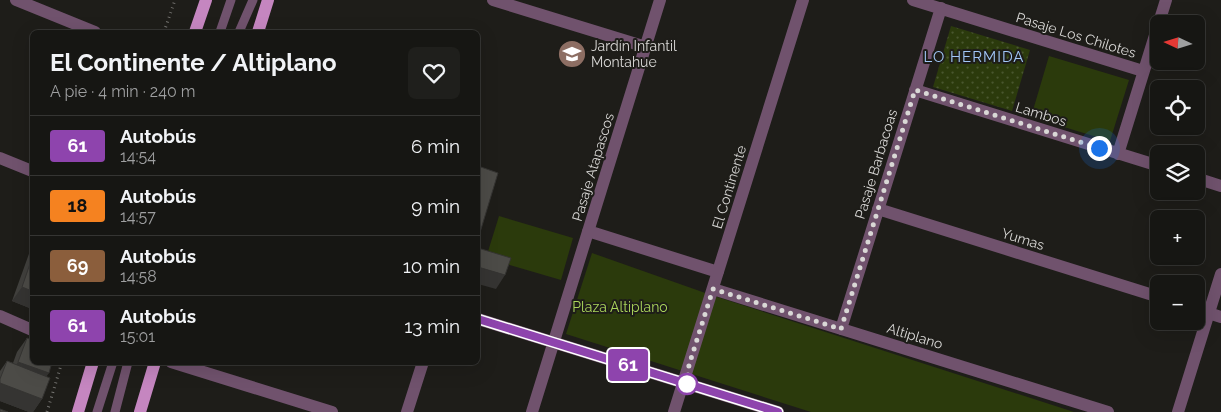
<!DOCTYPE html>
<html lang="es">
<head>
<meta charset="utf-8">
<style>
	:root { --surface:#161613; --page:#1f1f1c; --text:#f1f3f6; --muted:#9e9fa0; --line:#353533 }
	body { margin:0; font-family:Raleway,sans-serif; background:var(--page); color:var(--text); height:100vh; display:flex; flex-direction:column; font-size:19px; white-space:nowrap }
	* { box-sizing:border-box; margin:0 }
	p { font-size:16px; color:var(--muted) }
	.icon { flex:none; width:28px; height:28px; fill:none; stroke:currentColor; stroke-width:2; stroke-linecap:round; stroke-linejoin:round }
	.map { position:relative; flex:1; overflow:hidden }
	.panel { position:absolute; left:30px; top:30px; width:450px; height:335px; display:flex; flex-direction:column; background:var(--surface); border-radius:8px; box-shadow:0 5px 20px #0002,0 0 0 1px var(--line) }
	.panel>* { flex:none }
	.badge { padding:0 10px; border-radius:4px; font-size:18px; line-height:32px }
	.needle { width:32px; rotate:274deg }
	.fabs { position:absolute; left:1150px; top:15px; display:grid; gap:10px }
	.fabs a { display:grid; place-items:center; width:55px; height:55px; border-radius:8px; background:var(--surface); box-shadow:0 5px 20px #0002,0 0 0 1px var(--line); font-size:25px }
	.you { position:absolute; width:25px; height:25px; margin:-12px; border:4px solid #fff; border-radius:50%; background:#1a73e8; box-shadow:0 0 0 8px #1a73e833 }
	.map>.badge { position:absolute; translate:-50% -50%; box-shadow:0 0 0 2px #fff }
	.round { display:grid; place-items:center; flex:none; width:52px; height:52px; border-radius:8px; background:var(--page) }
	.headline { display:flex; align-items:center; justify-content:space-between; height:85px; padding:0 20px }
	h1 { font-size:24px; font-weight:700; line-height:38px }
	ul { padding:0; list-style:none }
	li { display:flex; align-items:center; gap:15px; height:60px; padding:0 20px; border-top:1px solid var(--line) }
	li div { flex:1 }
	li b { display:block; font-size:19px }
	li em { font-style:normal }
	li .badge { min-width:55px; font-weight:700; text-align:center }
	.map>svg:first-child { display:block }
	.grass { fill:url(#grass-dots) }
	.green { fill:#2b3a0c }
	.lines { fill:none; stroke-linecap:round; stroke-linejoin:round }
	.path { stroke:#757471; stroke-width:3; stroke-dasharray:1 4; stroke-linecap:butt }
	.service { stroke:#70526d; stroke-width:9 }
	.minor { stroke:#70526d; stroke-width:12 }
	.tertiary { stroke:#70526d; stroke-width:12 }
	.primary { stroke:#c586c0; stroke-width:12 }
	.wall { fill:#41403d }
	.shaded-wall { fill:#353432 }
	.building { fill:#4c4b47; stroke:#353432 }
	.line-casing { stroke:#fff; stroke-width:11 }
	.line { stroke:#8e44ad; stroke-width:8 }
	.walk { stroke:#d9d8d6; stroke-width:5; stroke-dasharray:0 9 }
	.stop-dot { fill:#fff; stroke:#8e44ad; stroke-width:2.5 }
	.labels { text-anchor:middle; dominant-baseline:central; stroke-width:4; stroke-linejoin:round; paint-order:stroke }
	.street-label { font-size:14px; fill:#d9d8d6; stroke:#1e1d19 }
	.poi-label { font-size:14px; fill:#d9d8d6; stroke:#1e1d19; text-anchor:start }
	.park-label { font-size:14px; fill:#abd65b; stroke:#1e1d19 }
	.neighbourhood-label { font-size:15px; letter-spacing:1px; fill:#a2c8f8; stroke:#1e1d19 }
</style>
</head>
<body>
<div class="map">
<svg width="1221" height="412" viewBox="0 0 1221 412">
	<defs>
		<pattern id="grass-dots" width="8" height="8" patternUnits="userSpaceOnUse" patternTransform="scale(1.25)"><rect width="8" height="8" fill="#2b3a0c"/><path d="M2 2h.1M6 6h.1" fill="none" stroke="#49562f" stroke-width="1.8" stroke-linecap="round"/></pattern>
	</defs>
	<rect width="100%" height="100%" fill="#1e1d19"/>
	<path class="grass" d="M951,26L1030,50L1012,111L933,87Z"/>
	<path class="green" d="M1049,56L1129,80L1110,141L1031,117Z
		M499,216L573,238L561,280L486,258Z
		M592,253L711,295L1074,412H811L566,334Z"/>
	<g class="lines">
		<path class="path" d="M164,32L175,0
			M47,412L62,362"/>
		<path class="service" d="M220,32L231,0
			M239,32L253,0
			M97,412L113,362
			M115,412L128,362"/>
		<path class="minor" d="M16,0L95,32
			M493,0L646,47
			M913,0L1143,71
			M915,90L1159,166
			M1118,154L1166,0
			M1196,178L1221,186
			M878,209L1159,297
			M588,231L718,272
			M713,289L1108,412
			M1196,309L1221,317
			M0,316L32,330
			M841,329L941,8
			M171,362L332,412
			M407,412L423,362
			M532,412L660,0
			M674,412L803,0
			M1178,412L1221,274"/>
		<path class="tertiary" d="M0,158L32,171
			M478,319L778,412"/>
		<path class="primary" d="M195,32L206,0
			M258,32L268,0
			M78,412L93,362
			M140,412L155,362"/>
	</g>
	<path class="wall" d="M32,248V309L12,301L30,251Z
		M27,338L46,376L42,399L33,412H29L0,401V371L7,361L13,363L17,352Z"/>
	<path class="shaded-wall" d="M478,267L505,275L496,289L478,284Z
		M22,287L32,291V309L12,301Z
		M18,362L49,373L39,387L8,376Z
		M0,383L42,399L33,412H29L0,401Z"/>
	<path class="building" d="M478,166L498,173L478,239Z
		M478,248L511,258L505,275L478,267Z
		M32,258V291L22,287Z
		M27,338L32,340V362H52L49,373L18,362Z
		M7,361L50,378L42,399L0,383V379Z
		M0,409L8,412H0Z"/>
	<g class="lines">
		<defs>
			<path id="line" d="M478,319L778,412"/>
		</defs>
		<use href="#line" class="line-casing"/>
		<use href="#line" class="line"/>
		<path class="walk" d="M687,384L689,365L713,289L841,329L915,90L1099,148"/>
	</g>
	<defs>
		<symbol id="school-disc" viewBox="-11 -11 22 22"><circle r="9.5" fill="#8d6e63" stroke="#1e1d19"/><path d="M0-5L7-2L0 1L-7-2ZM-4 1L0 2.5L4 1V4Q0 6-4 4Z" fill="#fff"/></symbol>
	</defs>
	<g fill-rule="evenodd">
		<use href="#school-disc" x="556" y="38" width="32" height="32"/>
	</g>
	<circle class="stop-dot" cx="687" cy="384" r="10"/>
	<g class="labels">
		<g class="street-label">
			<text transform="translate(1076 35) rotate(17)">Pasaje Los Chilotes</text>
			<text transform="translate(1041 114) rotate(17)">Lambos</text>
			<text transform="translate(876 164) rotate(-73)">Pasaje Barbacoas</text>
			<text transform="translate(593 167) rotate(-73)">Pasaje Atapascos</text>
			<text transform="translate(729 187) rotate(-73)">El Continente</text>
			<text transform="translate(1023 239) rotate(17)">Yumas</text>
			<text transform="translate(915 336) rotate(17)">Altiplano</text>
		</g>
		<g class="poi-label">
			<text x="591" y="46">Jardín Infantil<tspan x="591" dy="16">Montahue</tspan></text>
		</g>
		<g class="park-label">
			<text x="620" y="307">Plaza Altiplano</text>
		</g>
		<g class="neighbourhood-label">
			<text x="974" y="57">LO HERMIDA</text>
		</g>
	</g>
</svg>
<div class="fabs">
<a><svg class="needle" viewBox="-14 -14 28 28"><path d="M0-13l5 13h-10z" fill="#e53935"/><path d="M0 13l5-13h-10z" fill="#9e9fa0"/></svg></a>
<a><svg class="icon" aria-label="locate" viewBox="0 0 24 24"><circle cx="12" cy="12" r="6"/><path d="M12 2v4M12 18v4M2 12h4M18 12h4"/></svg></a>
<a><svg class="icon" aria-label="layers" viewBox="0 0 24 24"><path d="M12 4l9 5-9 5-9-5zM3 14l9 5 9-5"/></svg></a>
<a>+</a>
<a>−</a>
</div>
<div class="you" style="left:1099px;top:148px"></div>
<b class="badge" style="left:628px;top:365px;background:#8e44ad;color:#fff">61</b>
<section class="panel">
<div class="headline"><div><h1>El Continente / Altiplano</h1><p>A pie · 4 min · 240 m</p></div><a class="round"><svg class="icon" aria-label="heart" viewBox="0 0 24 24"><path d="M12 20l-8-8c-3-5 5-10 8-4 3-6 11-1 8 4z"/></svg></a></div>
<ul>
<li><span class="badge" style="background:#8e44ad;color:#fff">61</span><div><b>Autobús</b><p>14:54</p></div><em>6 min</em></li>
<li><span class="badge" style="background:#f58220;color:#111">18</span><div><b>Autobús</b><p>14:57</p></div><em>9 min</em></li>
<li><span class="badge" style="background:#8b5e3c;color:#fff">69</span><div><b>Autobús</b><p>14:58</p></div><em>10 min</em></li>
<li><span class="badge" style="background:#8e44ad;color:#fff">61</span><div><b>Autobús</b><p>15:01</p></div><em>13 min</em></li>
</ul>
</section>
</div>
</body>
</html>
